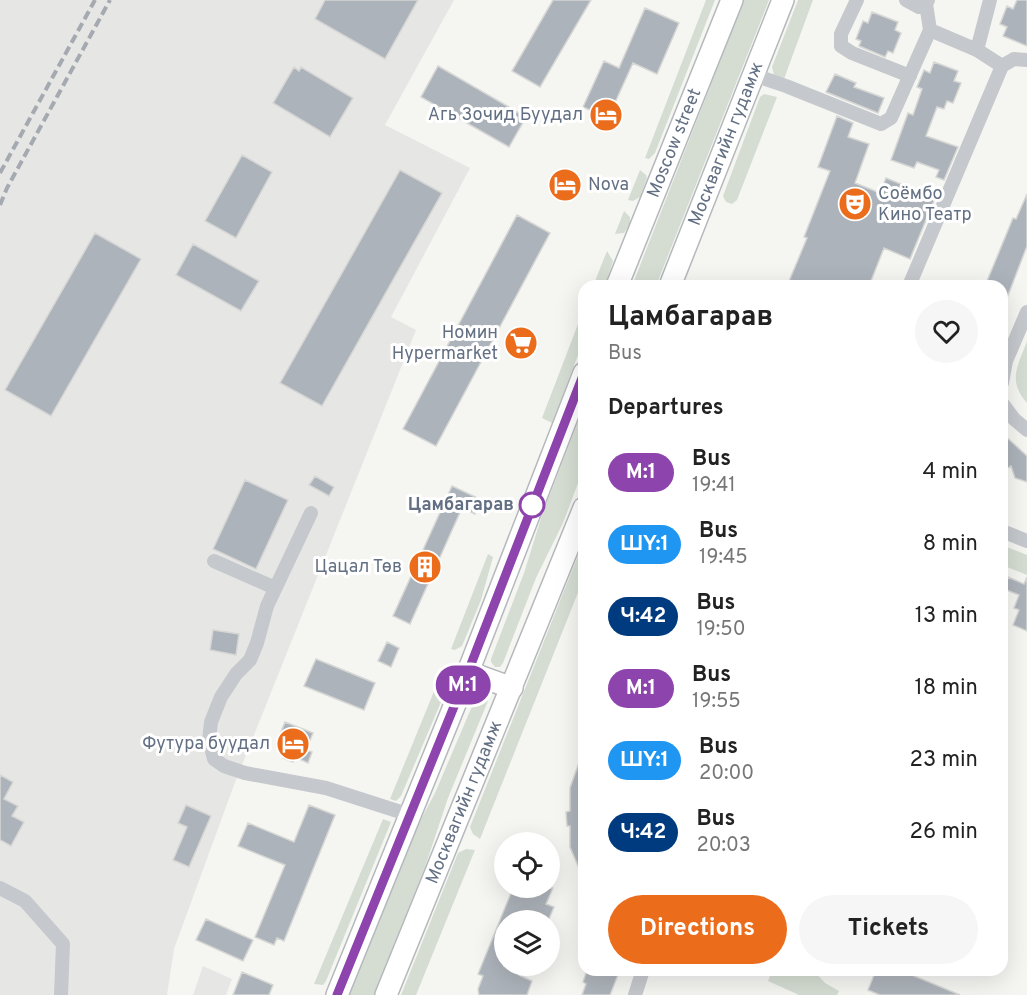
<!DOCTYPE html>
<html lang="en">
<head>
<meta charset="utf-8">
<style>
	:root { --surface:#fff; --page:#f6f6f6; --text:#222; --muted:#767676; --accent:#eb6d1c }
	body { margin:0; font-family:Overpass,sans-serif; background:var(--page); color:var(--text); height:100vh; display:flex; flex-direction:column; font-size:22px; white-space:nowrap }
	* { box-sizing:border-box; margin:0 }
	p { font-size:20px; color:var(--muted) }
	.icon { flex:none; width:33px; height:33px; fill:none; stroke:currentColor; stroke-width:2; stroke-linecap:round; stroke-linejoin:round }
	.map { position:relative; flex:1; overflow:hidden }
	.side { position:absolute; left:578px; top:280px; width:430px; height:696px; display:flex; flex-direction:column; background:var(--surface); border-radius:18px; box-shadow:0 6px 24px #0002 }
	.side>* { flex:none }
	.badge { padding:0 12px; border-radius:20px; font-size:21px; line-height:39px }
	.buttons { position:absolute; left:494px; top:832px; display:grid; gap:12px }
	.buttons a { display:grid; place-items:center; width:66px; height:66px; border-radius:50%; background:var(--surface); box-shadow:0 6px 24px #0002; font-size:30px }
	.map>.badge { position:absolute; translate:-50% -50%; box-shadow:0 0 0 3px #fff }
	h2 { padding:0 30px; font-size:22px; line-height:54px }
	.round { display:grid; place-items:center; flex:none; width:63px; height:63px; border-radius:32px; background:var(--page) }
	.head { display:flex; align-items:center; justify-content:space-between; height:102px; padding:0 30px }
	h1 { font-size:28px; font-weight:700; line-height:45px }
	.cta { display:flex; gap:12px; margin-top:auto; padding:12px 30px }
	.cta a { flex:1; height:69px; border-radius:36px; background:var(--accent); color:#fff; font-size:24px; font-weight:700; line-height:69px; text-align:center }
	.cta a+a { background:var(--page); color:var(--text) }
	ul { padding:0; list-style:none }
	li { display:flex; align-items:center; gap:18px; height:72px; padding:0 30px }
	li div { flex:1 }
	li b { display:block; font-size:22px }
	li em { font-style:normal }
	li .badge { min-width:66px; font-weight:700; text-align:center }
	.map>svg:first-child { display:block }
	.built { fill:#e6e6e5 }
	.green { fill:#d5ddd3 }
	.building { fill:#adb3ba; stroke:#d6d7d4; stroke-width:1.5 }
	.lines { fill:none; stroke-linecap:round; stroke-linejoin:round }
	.highway-casing { stroke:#b5b8bc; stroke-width:24 }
	.minor { stroke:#c5c8cc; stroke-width:14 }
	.highway { stroke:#fff; stroke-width:21 }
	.rail { stroke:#a5a9b0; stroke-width:4; stroke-dasharray:9 4.5; stroke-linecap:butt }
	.line-casing { stroke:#fff; stroke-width:14 }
	.line { stroke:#8e44ad; stroke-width:9 }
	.stop-dot { fill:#fff; stroke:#8e44ad; stroke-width:3 }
	.labels { text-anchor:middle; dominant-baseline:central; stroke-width:6; stroke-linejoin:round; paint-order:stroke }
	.poi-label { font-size:18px; fill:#637084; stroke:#fff; text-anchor:end }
	.street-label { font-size:18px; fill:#637084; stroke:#fff }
	.stop-label { font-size:18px; font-weight:bold; fill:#637084; stroke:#fff; text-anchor:end }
</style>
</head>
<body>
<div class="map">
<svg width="1027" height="995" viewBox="0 0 1027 995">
	<rect width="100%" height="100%" fill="#f5f6f2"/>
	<path class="built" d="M0,0H454L385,125L470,168L391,317L416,330L234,785L174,949L167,995H0Z
		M203,966L232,979L226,995H193Z"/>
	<path class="green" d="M706,0H715L655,153L649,159L645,158Z
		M744,0H769L656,286H632Z
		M798,0H813L784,79L774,75L772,67Z
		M764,94L777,97L737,200L732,204L726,202L723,196L760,97Z
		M640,170L646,175L647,178L640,197L633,201L628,200Z
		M624,211L630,217V225L624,233L615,234Z
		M607,251L613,261L605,286H593Z
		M583,311V342L552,423L542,418Z
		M1027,341V403C1007,380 1018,366 1027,341Z
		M583,409V470L563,523L536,578L503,663L500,667H495L491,662V659L524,573L542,515Z
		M583,543V580L480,839L473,834L470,827Z
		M1002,545L1027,555V575L1002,565Z
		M488,554L493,557L481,600L462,646L455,650L451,649Z
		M437,684L447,688L401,796L396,801L390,799Z
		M480,694L488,697V701L448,798L425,867L374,995H348L412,836L435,793L476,697Z
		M383,819L391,822L326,981L323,985L314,984Z
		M466,849L475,850L416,995H401L458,853Z
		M772,971H814L825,983L839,991L837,995H799L768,981Z"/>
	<path class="building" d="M325,0H418L385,59L315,19Z
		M553,0H591L540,87L512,71Z
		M1017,0H1027V46L1003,36L1007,27L1000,24L1007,6L1013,9Z
		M645,8L679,23L657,74L633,63L608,118L583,107L604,61L619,68Z
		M872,12L898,22L895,30L901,33L893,53L888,51L885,57L859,46L861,41L856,39L863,21L868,23Z
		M934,62L958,71L954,81L961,83L953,103L947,101L944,109L937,107L926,136L958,147L944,180L936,177L939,170L917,162L914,168L891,160L908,113L913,115L922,89L917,87L924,70L930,73Z
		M438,66L526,117L509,147L421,97Z
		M294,67L299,71L301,67L353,98L330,137L273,103Z
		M835,74L856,83L854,87L884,98L878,113L826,92Z
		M837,116L853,123L848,137L869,144L855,183L880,193L886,178L935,198L910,259L884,248L869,286H787L807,238L804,237L830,171L818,167Z
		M242,155L272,172L236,238L205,221Z
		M400,170L442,193L322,406L280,383Z
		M1027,194V246L1002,311V286H985L1013,218L1016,219Z
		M517,215L550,233L436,446L403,429Z
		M95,233L141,259L51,416L5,390Z
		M193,244L259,281L241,311L176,275Z
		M1002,433L1027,456V482L1015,478L1011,466L1002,472Z
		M315,476L334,487L329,496L309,485Z
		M245,480L288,500L256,569L213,549Z
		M452,486L482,500L475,514L462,508L410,624L393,616Z
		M1008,577L1024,584L1027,577V631L1013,625L1019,610L1014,608L1019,595L1004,589Z
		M213,630L239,634L236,655L210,650Z
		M387,642L399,648L391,667L378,661Z
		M316,659L375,683L364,710L304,686Z
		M285,722L313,733L306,750L312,752L308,763L295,757L293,762L283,758L284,756L278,750L277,742Z
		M582,754H584V880L570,847V826H567L566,812L570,811V788Z
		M0,775L13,782L4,799L18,806L12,816L24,822L11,846L0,840Z
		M186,805L211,816L189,867L173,860L187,827L178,823Z
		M309,805L335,815L284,941L277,938L274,945L255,937L285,865L238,846L248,823L294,842Z
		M513,888H553L546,904L554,907L548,921H504V966H522L519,975L532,981L527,995H479L478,989L483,976L478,974Z
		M206,919L253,940L243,961L196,940Z
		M587,970H620L610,995H582L586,984L583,982Z
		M876,970H900L960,995H880L868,990Z
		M242,972L273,985L269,995H233Z"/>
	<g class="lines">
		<defs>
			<g id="highway">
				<path id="s1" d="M617,286L732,0"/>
				<path id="s2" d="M670,286L783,0"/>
				<path d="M468,672L512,688"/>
				<path d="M337,995L468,672L584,373"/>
				<path id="s3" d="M386,995L584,508"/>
			</g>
		</defs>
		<use href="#highway" class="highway-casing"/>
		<path class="minor" d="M857,0L841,34V46L852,53L910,76
			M906,0L919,7L926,4L928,0
			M990,0L977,50L1002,66
			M926,4L930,30L977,50
			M754,75L786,86L881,124L891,118L930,30
			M909,286L1002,66L1014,59L1027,60
			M1002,383L1006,361L1027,312
			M1002,403L1014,419L1027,430
			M311,513L267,606L257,643L250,660L236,674L221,697L211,722L209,740L214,759L224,766L245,773L326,788L410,815
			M1002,531L1027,541
			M214,561L275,588
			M0,888L25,901L63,944L61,995
			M635,995L643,970"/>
		<use href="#highway" class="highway"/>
		<path class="rail" d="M0,173L95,0
			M0,205L7,188L110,0"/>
	</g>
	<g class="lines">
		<defs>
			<path id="line" d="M337,995L468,672L584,373"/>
		</defs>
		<use href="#line" class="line-casing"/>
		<use href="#line" class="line"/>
	</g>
	<defs>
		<symbol id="hotel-disc" viewBox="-11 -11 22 22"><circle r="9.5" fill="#eb6d1c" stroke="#fff"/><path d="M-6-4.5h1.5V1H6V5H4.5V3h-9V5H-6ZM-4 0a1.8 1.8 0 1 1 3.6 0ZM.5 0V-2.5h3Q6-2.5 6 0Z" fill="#fff"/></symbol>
		<symbol id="theatre-disc" viewBox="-11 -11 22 22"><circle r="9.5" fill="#eb6d1c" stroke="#fff"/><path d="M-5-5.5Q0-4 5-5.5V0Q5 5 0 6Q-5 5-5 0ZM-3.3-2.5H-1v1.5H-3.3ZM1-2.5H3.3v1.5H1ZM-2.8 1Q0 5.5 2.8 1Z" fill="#fff"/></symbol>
		<symbol id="supermarket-disc" viewBox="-11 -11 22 22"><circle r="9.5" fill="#eb6d1c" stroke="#fff"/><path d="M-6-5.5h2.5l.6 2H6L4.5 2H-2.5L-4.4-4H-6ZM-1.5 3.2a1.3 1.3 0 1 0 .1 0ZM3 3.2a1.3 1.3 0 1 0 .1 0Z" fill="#fff"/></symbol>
		<symbol id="building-disc" viewBox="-11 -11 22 22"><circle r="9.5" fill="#eb6d1c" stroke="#fff"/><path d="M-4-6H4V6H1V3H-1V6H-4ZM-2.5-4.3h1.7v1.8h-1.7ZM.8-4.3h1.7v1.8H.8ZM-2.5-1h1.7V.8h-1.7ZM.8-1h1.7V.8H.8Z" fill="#fff"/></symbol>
	</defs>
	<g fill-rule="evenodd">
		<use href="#hotel-disc" x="587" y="96" width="38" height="38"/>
		<use href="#hotel-disc" x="546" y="166" width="38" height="38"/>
		<use href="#theatre-disc" x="836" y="185" width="38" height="38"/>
		<use href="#supermarket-disc" x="502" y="324" width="38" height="38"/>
		<use href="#building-disc" x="406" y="548" width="38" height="38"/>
		<use href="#hotel-disc" x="274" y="725" width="38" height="38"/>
	</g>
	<circle class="stop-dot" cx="532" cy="505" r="12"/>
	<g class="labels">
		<g class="poi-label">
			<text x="583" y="115">Агь 3очид Буудал</text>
			<text x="588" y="185" text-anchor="start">Nova</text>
			<text x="878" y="194" text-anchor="start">Соёмбо<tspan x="878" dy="21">Кино Театр</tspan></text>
			<text x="498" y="333">Номин<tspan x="498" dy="21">Hyрermarket</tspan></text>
			<text x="402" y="567">Цацал Төв</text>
			<text x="270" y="744">Футура буудал</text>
		</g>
		<g class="street-label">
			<text stroke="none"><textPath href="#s1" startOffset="154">Moscow street</textPath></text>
			<text stroke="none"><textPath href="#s2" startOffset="153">Москвагийн гудамж</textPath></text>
			<text stroke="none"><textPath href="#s3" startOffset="208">Москвагийн гудамж</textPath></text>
		</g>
		<g class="stop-label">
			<text x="514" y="505">Цамбагарав</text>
		</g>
	</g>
</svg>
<div class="buttons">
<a><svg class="icon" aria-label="locate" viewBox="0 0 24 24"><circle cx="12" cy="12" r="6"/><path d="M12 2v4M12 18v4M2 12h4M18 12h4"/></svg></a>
<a><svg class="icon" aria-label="layers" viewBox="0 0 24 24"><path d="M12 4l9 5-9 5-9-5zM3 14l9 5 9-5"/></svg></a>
</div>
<b class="badge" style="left:463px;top:685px;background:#8e44ad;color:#fff">М:1</b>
<section class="side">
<div class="head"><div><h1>Цамбагарав</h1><p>Bus</p></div><a class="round"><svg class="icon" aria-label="heart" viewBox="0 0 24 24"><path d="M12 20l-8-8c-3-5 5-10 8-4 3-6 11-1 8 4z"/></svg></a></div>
<h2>Departures</h2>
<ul>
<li><span class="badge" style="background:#8e44ad;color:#fff">М:1</span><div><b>Bus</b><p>19:41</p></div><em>4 min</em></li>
<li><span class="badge" style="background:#1f96f2;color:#fff">ШҮ:1</span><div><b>Bus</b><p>19:45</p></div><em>8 min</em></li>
<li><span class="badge" style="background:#003b80;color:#fff">Ч:42</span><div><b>Bus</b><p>19:50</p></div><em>13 min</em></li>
<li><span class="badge" style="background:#8e44ad;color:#fff">М:1</span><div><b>Bus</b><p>19:55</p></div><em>18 min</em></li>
<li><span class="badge" style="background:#1f96f2;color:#fff">ШҮ:1</span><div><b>Bus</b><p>20:00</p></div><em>23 min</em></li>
<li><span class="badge" style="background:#003b80;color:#fff">Ч:42</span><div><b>Bus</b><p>20:03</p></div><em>26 min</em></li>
</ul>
<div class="cta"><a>Directions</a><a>Tickets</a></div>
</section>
</div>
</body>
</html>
